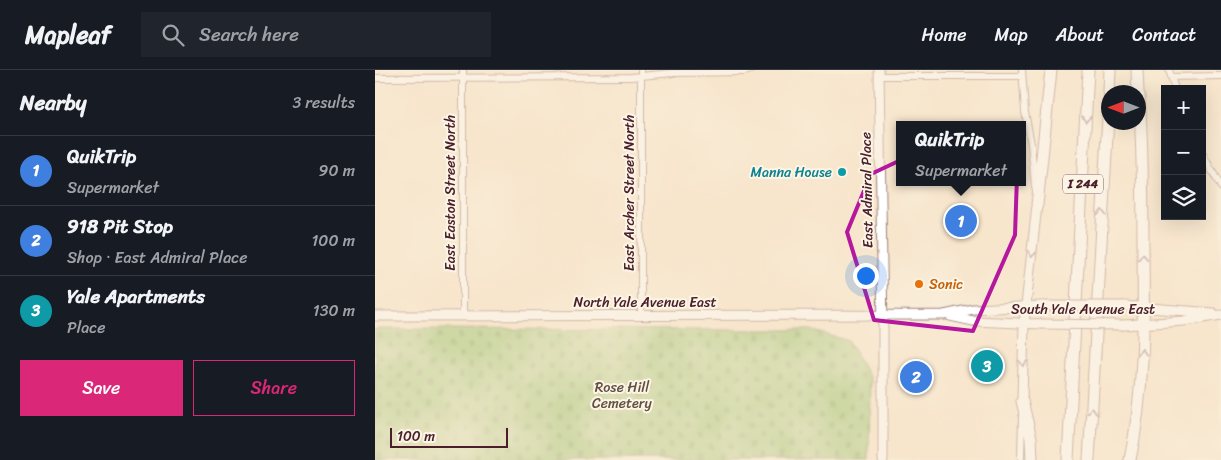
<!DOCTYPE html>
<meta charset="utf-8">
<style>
body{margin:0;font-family:Sriracha,sans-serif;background:#20242c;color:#f1f3f6}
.controls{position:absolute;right:15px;top:15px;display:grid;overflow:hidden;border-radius:0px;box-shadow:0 5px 20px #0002}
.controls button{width:45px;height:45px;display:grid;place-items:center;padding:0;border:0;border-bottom:1px solid #363941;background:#171b24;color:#f1f3f6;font:25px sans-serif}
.compass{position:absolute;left:726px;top:15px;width:45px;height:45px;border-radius:50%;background:#171b24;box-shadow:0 5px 20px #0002;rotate:270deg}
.scale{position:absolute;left:15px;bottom:12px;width:118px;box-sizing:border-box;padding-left:5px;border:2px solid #4a1f2b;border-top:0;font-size:14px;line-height:18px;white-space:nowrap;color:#4a1f2b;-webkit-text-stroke:4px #fcf5e5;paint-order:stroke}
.you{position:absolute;left:490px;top:205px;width:18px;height:18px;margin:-12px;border:4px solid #fff;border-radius:50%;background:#1a73e8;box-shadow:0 0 0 8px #1a73e833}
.badge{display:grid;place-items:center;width:32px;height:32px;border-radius:50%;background:#db2777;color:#fff;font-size:16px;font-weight:700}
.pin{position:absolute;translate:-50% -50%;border:2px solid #fff;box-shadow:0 1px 5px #0006}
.popup{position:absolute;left:521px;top:51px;width:130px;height:65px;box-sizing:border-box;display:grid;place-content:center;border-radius:0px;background:#171b24;filter:drop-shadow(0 1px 4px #0005);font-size:16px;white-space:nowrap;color:#9ea1a6}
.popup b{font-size:19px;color:#f1f3f6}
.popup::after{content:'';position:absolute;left:50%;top:100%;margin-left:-10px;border:10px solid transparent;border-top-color:#171b24}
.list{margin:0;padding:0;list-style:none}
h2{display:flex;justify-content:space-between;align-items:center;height:65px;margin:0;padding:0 20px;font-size:21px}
h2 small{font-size:16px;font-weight:400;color:#9ea1a6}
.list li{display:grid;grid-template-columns:32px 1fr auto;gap:15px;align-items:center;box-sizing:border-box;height:70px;padding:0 20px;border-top:1px solid #363941}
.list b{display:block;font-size:19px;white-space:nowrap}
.list p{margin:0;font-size:16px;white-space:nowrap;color:#9ea1a6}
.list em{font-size:16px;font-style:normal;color:#9ea1a6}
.actions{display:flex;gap:10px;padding:15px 20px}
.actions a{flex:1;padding:11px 0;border:1px solid #db2777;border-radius:0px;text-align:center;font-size:18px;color:#db2777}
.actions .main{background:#db2777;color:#fff}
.icon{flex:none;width:28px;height:28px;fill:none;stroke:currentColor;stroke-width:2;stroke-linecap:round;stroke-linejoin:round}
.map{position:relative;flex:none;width:846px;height:390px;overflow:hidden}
header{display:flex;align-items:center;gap:30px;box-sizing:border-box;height:70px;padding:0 25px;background:#171b24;border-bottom:1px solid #363941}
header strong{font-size:24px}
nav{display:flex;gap:28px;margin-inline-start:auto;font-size:18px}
.search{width:350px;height:45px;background:#20242c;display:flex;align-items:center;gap:12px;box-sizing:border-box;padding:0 18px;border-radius:0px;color:#9ea1a6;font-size:19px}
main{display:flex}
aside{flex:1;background:#171b24}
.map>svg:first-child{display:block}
</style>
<header>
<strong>Mapleaf</strong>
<div class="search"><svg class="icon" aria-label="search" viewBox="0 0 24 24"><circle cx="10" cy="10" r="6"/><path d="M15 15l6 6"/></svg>Search here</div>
<nav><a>Home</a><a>Map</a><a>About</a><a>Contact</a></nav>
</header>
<main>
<aside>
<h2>Nearby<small>3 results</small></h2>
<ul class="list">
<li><span class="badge" style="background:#3f7fe0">1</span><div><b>QuikTrip</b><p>Supermarket</p></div><em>90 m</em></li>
<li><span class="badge" style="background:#3f7fe0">2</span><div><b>918 Pit Stop</b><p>Shop · East Admiral Place</p></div><em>100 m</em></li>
<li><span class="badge" style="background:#0f9aa8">3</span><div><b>Yale Apartments</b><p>Place</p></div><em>130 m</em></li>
</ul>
<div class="actions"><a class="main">Save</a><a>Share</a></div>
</aside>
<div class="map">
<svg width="846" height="390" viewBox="0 0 846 390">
<defs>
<pattern id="cemetery-stones" width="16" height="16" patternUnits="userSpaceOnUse" patternTransform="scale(1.25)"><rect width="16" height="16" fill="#9bc775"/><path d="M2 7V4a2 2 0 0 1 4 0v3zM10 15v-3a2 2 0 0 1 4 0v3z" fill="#87aa65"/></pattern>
</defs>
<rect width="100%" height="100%" fill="#fcf5e5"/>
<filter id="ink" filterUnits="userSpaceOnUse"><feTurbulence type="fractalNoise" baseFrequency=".02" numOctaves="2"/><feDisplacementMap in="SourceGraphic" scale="10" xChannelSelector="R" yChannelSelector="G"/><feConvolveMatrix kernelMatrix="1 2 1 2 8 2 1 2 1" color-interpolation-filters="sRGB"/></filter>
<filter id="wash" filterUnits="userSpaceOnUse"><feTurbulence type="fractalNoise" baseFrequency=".0096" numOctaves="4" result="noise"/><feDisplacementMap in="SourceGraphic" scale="20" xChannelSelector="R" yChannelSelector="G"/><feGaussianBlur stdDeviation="1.12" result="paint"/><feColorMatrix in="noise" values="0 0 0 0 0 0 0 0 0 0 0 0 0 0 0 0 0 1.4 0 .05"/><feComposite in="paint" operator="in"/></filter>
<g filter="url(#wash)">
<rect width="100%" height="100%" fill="#f7e5cc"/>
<path fill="url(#cemetery-stones)" stroke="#727350" d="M0 259 436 260 474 271 495 310 494 390H0Z"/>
</g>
<g filter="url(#ink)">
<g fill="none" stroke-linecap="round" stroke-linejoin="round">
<g stroke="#a0827c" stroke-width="8">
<path id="street" d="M88 0V246
M266 0V246
M647 0 650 42 656 74 660 117
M794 0 800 19
M504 6H647
M796 7 846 6
M0 8 256 7 297 3 369 2 376 0
M827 83 846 117
M646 390 647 345"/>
</g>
<g stroke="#a0827c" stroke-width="11">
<path id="secondary" d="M504 0 508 262V390
M750 236 838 243
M0 246 569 245 598 239 668 236
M575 246 598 251 666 254
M749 255 809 251 846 245
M647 331 649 254 662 135"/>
</g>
<g stroke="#a0827c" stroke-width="13">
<path id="highway" d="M762 0 763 22
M734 22 735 0
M662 135 676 0
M647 331 656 368 657 390
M693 390 713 0
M714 390 734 29
M755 390C769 323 769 253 768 185 768 132 768 78 764 25"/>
</g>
<use href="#street" stroke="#fff" stroke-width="6"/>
<use href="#secondary" stroke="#fff" stroke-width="9"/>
<use href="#highway" stroke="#fff" stroke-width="11"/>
<g stroke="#a0827c" stroke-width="11" stroke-linecap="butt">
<path id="secondary-bridge" d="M668 236H750
M666 254 749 255"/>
</g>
<use href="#secondary-bridge" stroke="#fff" stroke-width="9"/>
</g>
<defs><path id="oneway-chevron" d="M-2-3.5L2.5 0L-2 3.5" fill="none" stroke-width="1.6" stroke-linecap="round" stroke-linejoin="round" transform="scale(1.25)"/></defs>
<g stroke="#ae9aa0">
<use href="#oneway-chevron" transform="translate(711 49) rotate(93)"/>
<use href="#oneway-chevron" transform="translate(727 143) rotate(-87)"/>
<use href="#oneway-chevron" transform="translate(657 184) rotate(96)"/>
<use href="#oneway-chevron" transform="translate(768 187) rotate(-90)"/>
<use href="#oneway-chevron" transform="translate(767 282) rotate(-87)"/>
<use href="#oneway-chevron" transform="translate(648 293) rotate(91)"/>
<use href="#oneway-chevron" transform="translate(717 341) rotate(-87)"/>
</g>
</g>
<path d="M0 0H846V390H0ZM577 66 642 106 640 165 598 261 499 250 472 162 496 104Z" fill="#f7e5cc" fill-opacity=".55" fill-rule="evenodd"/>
<path fill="none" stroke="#b5179e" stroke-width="4" stroke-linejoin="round" d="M577 66 642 106 640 165 598 261 499 250 472 162 496 104Z"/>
<circle fill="#0f9aa8" stroke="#fcf5e5" stroke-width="2" cx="467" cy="102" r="5"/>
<circle fill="#e8710a" stroke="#fcf5e5" stroke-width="2" cx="544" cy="214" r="5"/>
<g text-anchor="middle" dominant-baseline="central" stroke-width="4" stroke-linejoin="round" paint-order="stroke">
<rect fill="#fcf5e5" stroke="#7f5f63" stroke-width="1" x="688" y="104.5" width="40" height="19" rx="4"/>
<g font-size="12" font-weight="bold" fill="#4a1f2b">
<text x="708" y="114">I 244</text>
</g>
<g font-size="14" fill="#0d838f" stroke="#fcf5e5" text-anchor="end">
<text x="457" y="102">Manna House</text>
</g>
<g font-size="14" fill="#4a1f2b" stroke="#fcf5e5">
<text transform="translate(492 120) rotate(-91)">East Admiral Place</text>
<text transform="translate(75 123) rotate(-90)">East Easton Street North</text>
<text transform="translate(254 123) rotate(-90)">East Archer Street North</text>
<text x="270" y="232">North Yale Avenue East</text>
<text x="708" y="239">South Yale Avenue East</text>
</g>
<g font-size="14" fill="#c56008" stroke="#fcf5e5" text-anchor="start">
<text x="554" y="214">Sonic</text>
</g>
<g font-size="14" fill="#625141" stroke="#fcf5e5">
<text x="247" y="317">Rose Hill<tspan x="247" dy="16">Cemetery</tspan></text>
</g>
</g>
</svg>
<div class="controls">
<button>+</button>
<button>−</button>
<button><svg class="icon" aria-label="layers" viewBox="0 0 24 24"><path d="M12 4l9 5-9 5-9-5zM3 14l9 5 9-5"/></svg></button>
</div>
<svg class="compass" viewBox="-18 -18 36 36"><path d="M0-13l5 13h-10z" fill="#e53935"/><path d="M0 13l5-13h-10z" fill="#9ea1a6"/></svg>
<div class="scale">100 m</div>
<div class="you"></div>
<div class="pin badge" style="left:586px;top:151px;background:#3f7fe0">1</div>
<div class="popup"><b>QuikTrip</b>Supermarket</div>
<div class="pin badge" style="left:541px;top:307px;background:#3f7fe0">2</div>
<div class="pin badge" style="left:612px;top:296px;background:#0f9aa8">3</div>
</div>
</main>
